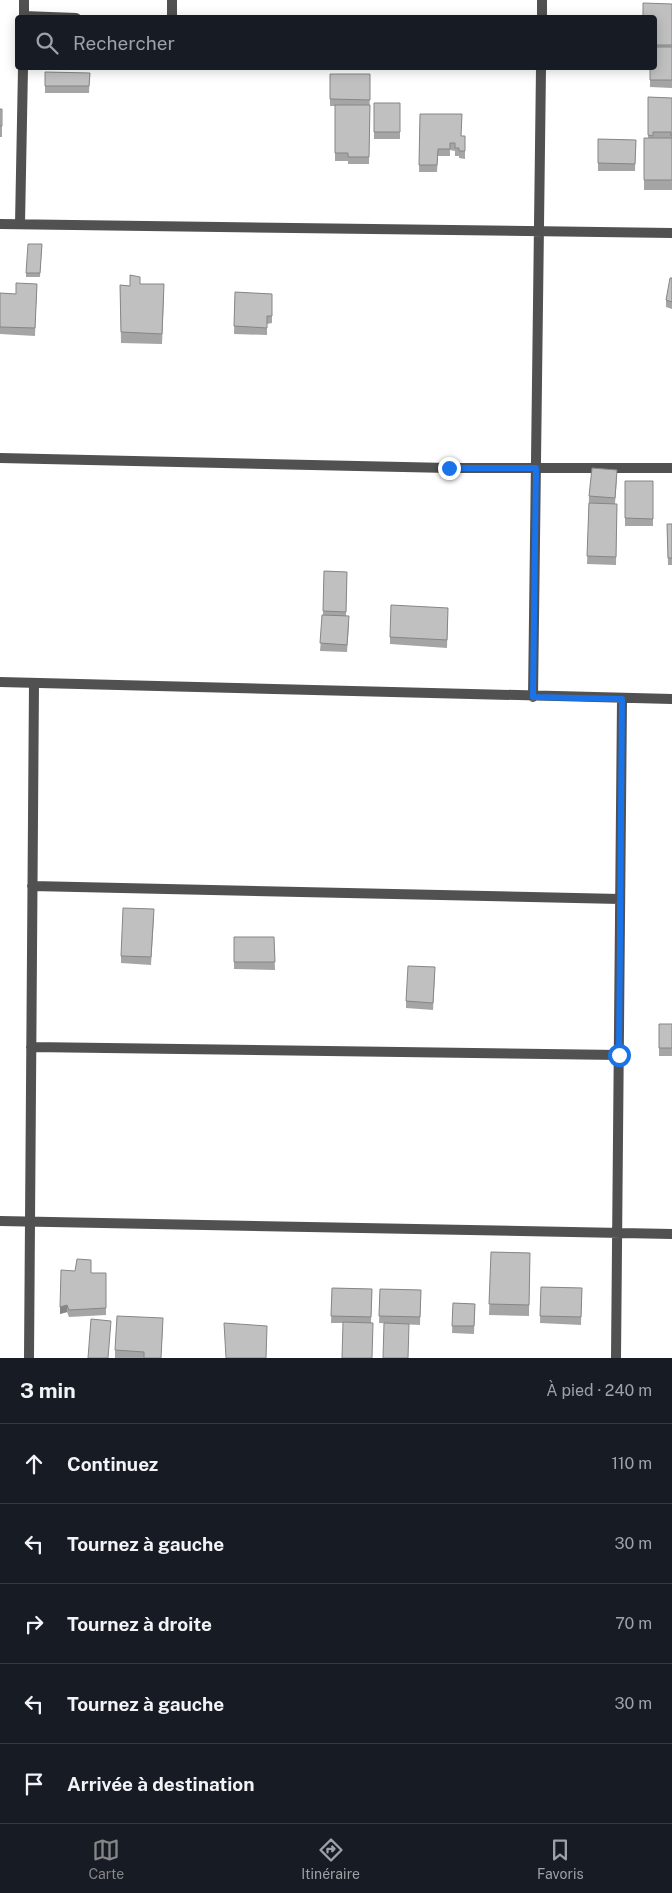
<!DOCTYPE html>
<html lang="fr">
<meta charset="utf-8">
<style>
body{margin:0;font-family:"Public Sans",sans-serif;background:#242831;color:#f1f3f6}
.stop{position:absolute;width:15px;height:15px;margin:-11px;border:4px solid #1a73e8;border-radius:50%;background:#fff}
.stop.end{background:#1a73e8;border-color:#fff;box-shadow:0 1px 5px #0008}
.list{margin:0;padding:0;list-style:none}
h2{display:flex;justify-content:space-between;align-items:center;height:65px;margin:0;padding:0 20px;font-size:21px}
h2 small{font-size:16px;font-weight:400;color:#9ea1a6}
.list li{display:grid;grid-template-columns:32px 1fr auto;gap:15px;align-items:center;box-sizing:border-box;height:80px;padding:0 20px;border-top:1px solid #363941}
.list b{display:block;font-size:19px;white-space:nowrap}
.list em{font-size:16px;font-style:normal;color:#9ea1a6}
.icon{flex:none;width:28px;height:28px;fill:none;stroke:currentColor;stroke-width:2;stroke-linecap:round;stroke-linejoin:round}
.map{position:relative;flex:none;width:672px;height:1358px;overflow:hidden}
.search{position:absolute;background:#171b24;box-shadow:0 2px 12px #0003;left:15px;right:15px;top:15px;height:55px;display:flex;align-items:center;gap:12px;box-sizing:border-box;padding:0 18px;border-radius:5px;color:#9ea1a6;font-size:19px}
.sheet{height:465px;background:#171b24}
nav{display:flex;justify-content:space-around;align-items:center;box-sizing:border-box;height:70px;border-top:1px solid #363941;background:#171b24;font-size:14px;color:#9ea1a6}
nav a{display:grid;justify-items:center;gap:2px}
nav .on{color:#858687}
.map>svg:first-child{display:block}
</style>
<div class="map">
<svg width="672" height="1358" viewBox="0 0 672 1358">
<rect width="100%" height="100%" fill="#fff"/>
<g fill="none" stroke-linecap="round" stroke-linejoin="round">
<path stroke="#515151" stroke-width="10" d="M24 16 76 18
M24 18V0
M172 18V0
M542 18V0
M0 224 672 233
M20 224 23 68
M0 458 449 468H672
M0 682 672 699
M533 697 541 68
M32 886 620 899
M31 1047 619 1055
M0 1221 672 1234
M29 1358 34 683
M616 1358 622 699"/>
</g>
<path fill="#a5a5a5" d="M672 4V88L650 87V68H654V18Z
M45 72 90 73 89 93H45Z
M330 74H370L369 164H348V161H335V106H330Z
M648 97 672 98V190H644V138H648Z
M374 103H400V139H374Z
M0 109H2V137H0Z
M420 114 462 136H465V159L459 158V156H455V151L450 150V156H438L437 172H419Z
M598 139 636 140 635 171H598Z
M42 244 40 277H26V273Z
M672 278V309L666 307V300Z
M37 284 35 336 0 334V293L16 294Z
M140 284 164 295 162 344 121 343 120 285 130 286Z
M235 292 272 294V323L267 324V335L234 334Z
M617 478 615 504H617L616 565 587 564 589 496Z
M625 481H653V526H625Z
M667 524H672V565H668Z
M324 571 347 572 346 616 349 624 347 652 320 651 323 615Z
M448 616 447 648 390 644V637Z
M154 917 151 965 121 963V956Z
M234 937H274L275 970 234 969Z
M435 975 433 1010 406 1008V1001Z
M659 1024H672V1056H659Z
M491 1252 530 1253 529 1316 489 1315Z
M91 1273H106V1315L69 1317 67 1312 60 1314Z
M541 1287 582 1288 581 1325 540 1323Z
M332 1288 372 1289 371 1323H331Z
M380 1289 421 1290 420 1325 379 1323Z
M453 1303 475 1304 474 1334 452 1333Z
M163 1326 161 1358H115V1350Z"/>
<path fill="#868686" d="M67 1305V1312L60 1314V1307Z"/>
<path fill="#c0c0c0" stroke="#868686" d="M643 3 672 4V45H654V18H643Z
M654 47H672V80H650V68H654Z
M45 72 90 73 89 86H45Z
M330 74H370V100L330 99Z
M648 97 672 98V136H671V132H653V136L648 135Z
M374 103H400V132H374Z
M335 105H370L369 157H348V153H335Z
M0 109H2V126H0Z
M420 114H462L461 136H465V151H459V148H455V143H450V149H438L437 165H419Z
M644 138H672V180H644Z
M598 139 636 140 635 164 598 163Z
M28 244H42L40 273H26Z
M130 275 140 277V284H164L162 334 121 332 120 285 130 286Z
M670 278H672V302L666 300Z
M16 283 37 284 35 328 0 327V293L16 294Z
M235 292 272 294V316H267V328L234 326Z
M592 468 617 470 615 498 589 496Z
M625 481H653V519L625 518Z
M589 503 617 504 616 557 587 556Z
M667 524H672V558H668Z
M324 571 347 572 346 612 323 611Z
M391 605 448 608 447 640 390 637Z
M322 615 349 616 347 645 320 643Z
M123 908 154 909 151 957 121 956Z
M234 937H274L275 962H234Z
M408 966 435 967 433 1003 406 1001Z
M659 1024H672V1048H659Z
M491 1252 530 1253 529 1305 489 1304Z
M77 1259 91 1260V1273H106V1308L69 1310 67 1305 60 1307 61 1270 75 1271Z
M541 1287 582 1288 581 1317 540 1316Z
M332 1288 372 1289 371 1317 331 1316Z
M380 1289 421 1290 420 1317 379 1316Z
M453 1303 475 1304 474 1326H452Z
M117 1316 163 1318 161 1358H144V1352L115 1350Z
M91 1319 111 1321 108 1358H88Z
M343 1322 373 1323 372 1358H342Z
M224 1323 267 1326 266 1358H226Z
M384 1323 409 1324 408 1358H383Z"/>
<g fill="none" stroke-linecap="round" stroke-linejoin="round">
<path stroke="#1a73e8" stroke-width="6" d="M449 468H536L533 697 622 699 619 1055"/>
</g>
</svg>
<div class="stop" style="left:619px;top:1055px"></div>
<div class="stop end" style="left:449px;top:468px"></div>
<div class="search"><svg class="icon" aria-label="search" viewBox="0 0 24 24"><circle cx="10" cy="10" r="6"/><path d="M15 15l6 6"/></svg>Rechercher</div>
</div>
<section class="sheet">
<h2>3 min<small>À pied · 240 m</small></h2>
<ul class="list">
<li><svg class="icon" aria-label="ahead" viewBox="0 0 24 24"><path d="M12 20V5M6 11l6-6 6 6"/></svg><div><b>Continuez</b></div><em>110 m</em></li>
<li><svg class="icon" aria-label="left" viewBox="0 0 24 24"><path d="M17 20v-9H6M10 6l-5 5 5 5"/></svg><div><b>Tournez à gauche</b></div><em>30 m</em></li>
<li><svg class="icon" aria-label="right" viewBox="0 0 24 24"><path d="M7 20v-9h11M14 6l5 5-5 5"/></svg><div><b>Tournez à droite</b></div><em>70 m</em></li>
<li><svg class="icon" aria-label="left" viewBox="0 0 24 24"><path d="M17 20v-9H6M10 6l-5 5 5 5"/></svg><div><b>Tournez à gauche</b></div><em>30 m</em></li>
<li><svg class="icon" aria-label="arrive" viewBox="0 0 24 24"><path d="M6 21V4h12l-3 4 3 4H6"/></svg><div><b>Arrivée à destination</b></div></li>
</ul>
</section>
<nav>
<a class="on"><svg class="icon" aria-label="map" viewBox="0 0 24 24"><path d="M3 6l6-2 6 2 6-2v14l-6 2-6-2-6 2zM9 4v14M15 6v14"/></svg>Carte</a>
<a><svg class="icon" aria-label="directions" viewBox="0 0 24 24"><path d="M12 3l9 9-9 9-9-9zM9 14v-3h6M13 9l2 2-2 2"/></svg>Itinéraire</a>
<a><svg class="icon" aria-label="saved" viewBox="0 0 24 24"><path d="M7 4h10v16l-5-4-5 4z"/></svg>Favoris</a>
</nav>
